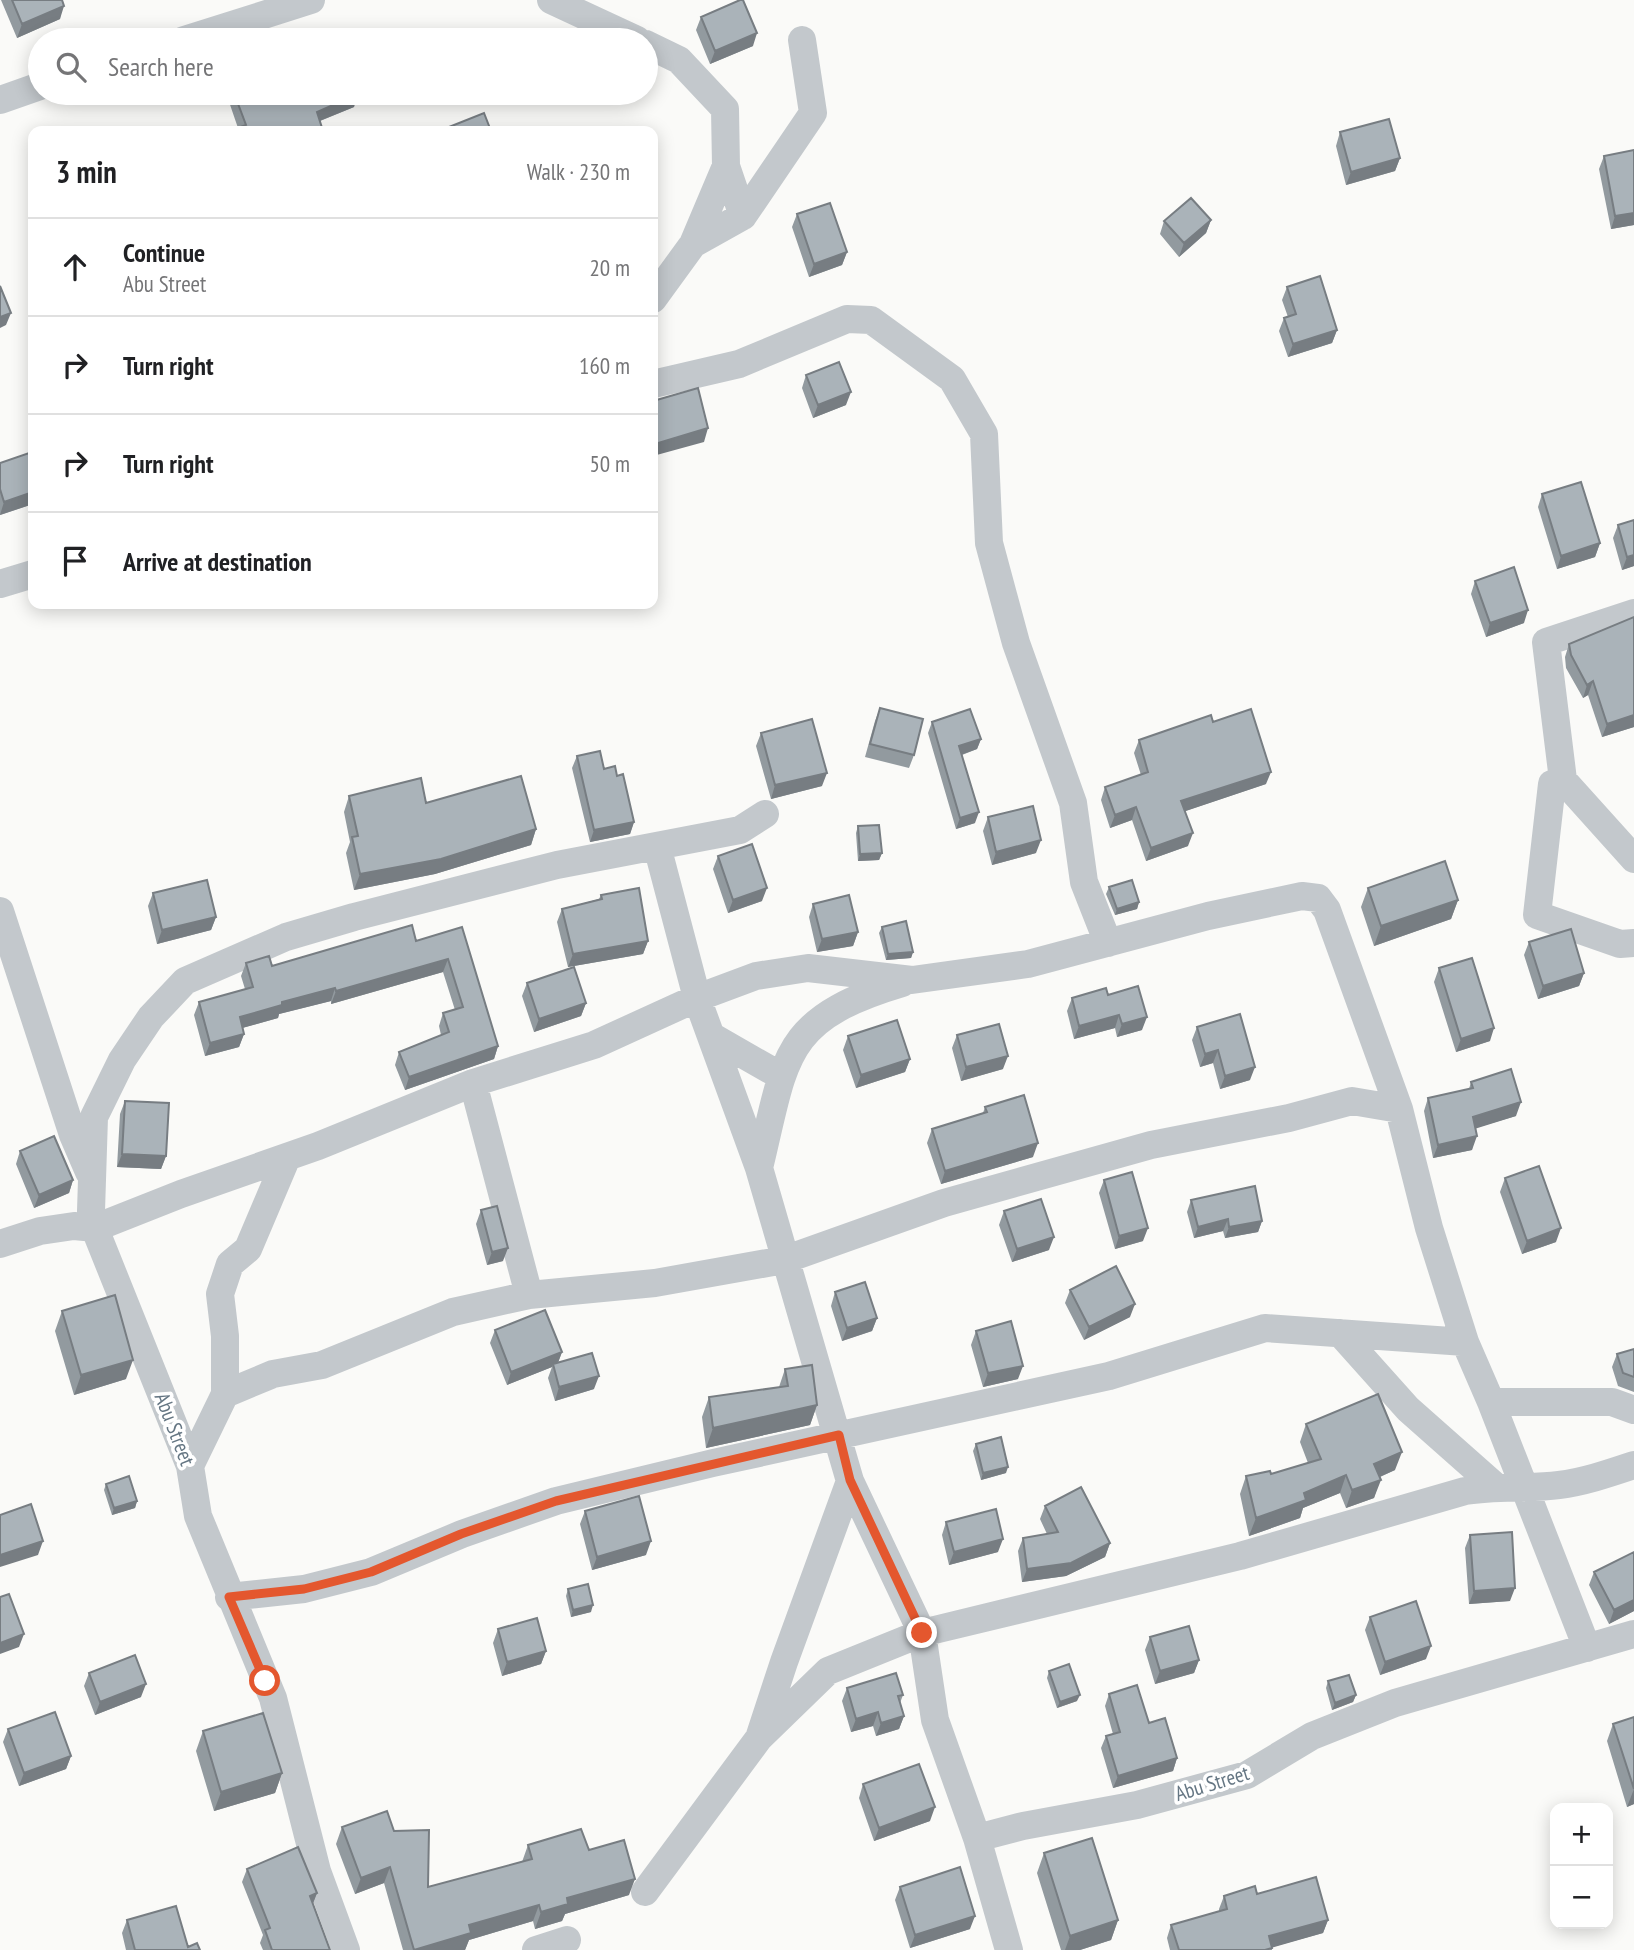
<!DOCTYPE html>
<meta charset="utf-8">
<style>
body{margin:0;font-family:"PT Sans Narrow",sans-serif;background:#f6f6f6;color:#202124}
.controls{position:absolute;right:21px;bottom:21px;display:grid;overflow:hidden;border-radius:14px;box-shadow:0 4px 18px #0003}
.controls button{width:63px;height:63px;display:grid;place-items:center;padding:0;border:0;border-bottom:2px solid #e0e0e0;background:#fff;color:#202124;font:35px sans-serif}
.stop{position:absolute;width:21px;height:21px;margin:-16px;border:5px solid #e4572e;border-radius:50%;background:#fff}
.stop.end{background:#e4572e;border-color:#fff;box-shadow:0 2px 7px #0008}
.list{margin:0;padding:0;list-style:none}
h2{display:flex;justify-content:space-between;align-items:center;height:91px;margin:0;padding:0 28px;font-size:30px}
h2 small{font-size:23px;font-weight:400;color:#757577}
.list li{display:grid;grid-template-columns:46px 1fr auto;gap:21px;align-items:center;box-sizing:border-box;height:98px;padding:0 28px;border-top:2px solid #e0e0e0}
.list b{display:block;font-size:26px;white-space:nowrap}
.list p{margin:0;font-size:23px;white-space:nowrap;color:#757577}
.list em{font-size:23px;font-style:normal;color:#757577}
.icon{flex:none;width:38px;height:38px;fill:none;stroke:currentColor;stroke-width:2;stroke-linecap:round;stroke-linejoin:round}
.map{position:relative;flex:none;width:1634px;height:1950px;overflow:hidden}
.search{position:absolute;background:#fff;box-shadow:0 4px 18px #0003;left:28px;top:28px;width:630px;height:77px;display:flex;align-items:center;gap:18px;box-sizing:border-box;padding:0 24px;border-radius:38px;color:#757577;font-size:26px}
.panel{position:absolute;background:#fff;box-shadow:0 4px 18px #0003;left:28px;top:126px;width:630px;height:483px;border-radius:14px}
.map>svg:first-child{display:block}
</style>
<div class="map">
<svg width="1634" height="1950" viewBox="0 0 1634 1950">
<rect width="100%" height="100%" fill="#fafaf8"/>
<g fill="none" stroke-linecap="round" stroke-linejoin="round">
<path stroke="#c3c8cc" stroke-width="28" d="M551 0 637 40
M184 40 311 0
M646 44 679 60 725 109 726 166 743 216
M0 100 40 86
M693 244 726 166
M653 299 693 244 743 216 813 113 802 40
M653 384 739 364 847 319 871 320 952 379 984 434 989 543 1016 643 1073 803 1084 882 1108 943
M0 584 33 574
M1634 613 1546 642 1563 780 1634 859
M1563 780 1552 784 1537 915 1620 944 1634 943
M657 846 697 998 759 1168 850 1481 922 1633 935 1720 977 1838 1009 1950
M0 911 73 1135 89 1172
M711 1036 781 1076
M473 1083 529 1295
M759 1168C786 1057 781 1019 902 983
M0 1244 40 1231 74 1226 95 1228 181 1194 318 1146 473 1083 594 1045 697 998 756 976 808 968 912 980 1028 964 1208 916 1302 896 1318 898 1327 910 1399 1109 1429 1228 1465 1342 1491 1402H1612L1634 1410
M1340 1333 1408 1409 1495 1486
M225 1394V1336L220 1294 230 1264 248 1249 287 1157
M1491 1402 1587 1648
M190 1466 225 1394 273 1374 322 1365 453 1312 529 1295 655 1283 784 1260 944 1203 1151 1145 1289 1118 1352 1101 1399 1109
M229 1597 304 1589 371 1572 462 1534 556 1501 713 1463 1109 1376 1265 1328 1465 1342
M760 1735 784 1662 850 1481
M977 1838 1023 1826 1137 1805 1247 1775 1312 1736 1395 1703 1634 1634
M645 1892 759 1738 828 1671 922 1633 1240 1556 1465 1491C1497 1486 1527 1489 1559 1485 1584 1482 1610 1473 1634 1465
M346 1950 317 1871 273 1698 198 1516 190 1466 97 1234 91 1211 94 1117 122 1060 151 1017 185 981 286 937 354 917 557 865 740 830 765 814
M536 1950 567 1940"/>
</g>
<path fill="#929a9f" d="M1 0H62L60 19 17 38Z
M701 17 753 46 710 64 696 30Z
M226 93H366L365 96 356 99 354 107 320 121 238 128Z
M1340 132 1400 158 1395 171 1346 185 1336 146Z
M1604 156 1634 225 1611 229 1599 169Z
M797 214 847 252 842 265 809 277 792 227Z
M1211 220 1206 233 1179 257 1160 234 1164 221Z
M1287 287 1337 330 1332 343 1288 357 1279 331 1284 318 1288 317 1282 300Z
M806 375 846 405 813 418 802 388Z
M0 463 33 504 0 515Z
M1542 494 1600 543 1595 557 1557 569 1538 507Z
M1618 525 1634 566 1622 570 1613 538Z
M1475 581 1524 623 1486 637 1471 594Z
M1569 644 1634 727 1602 737 1588 695 1583 698 1566 668 1565 657Z
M880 708 914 755 909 768 865 757 875 721Z
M932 722 981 739 977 749 962 755 975 823 956 829 928 733Z
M1213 722 1266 784 1185 811 1188 846 1146 861 1132 820 1110 828 1101 800 1105 787 1141 775 1134 753 1139 740Z
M761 733 822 786 771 799 756 746Z
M577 756 617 776 634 822 630 834 590 842 572 768Z
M349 796 536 829 531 845 435 874 354 890 346 853 350 842 344 812Z
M988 817 1036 853 992 865 983 831Z
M858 826 882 853 879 860 858 861 856 833Z
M718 856 762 901 728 913 713 869Z
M1109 887 1139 902 1137 909 1115 915 1106 894Z
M1368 888 1458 900 1451 919 1374 946 1361 907Z
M153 893 216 917 211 930 157 944 148 906Z
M601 895 648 941 643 954 568 967 557 922 562 909 599 899Z
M813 904 858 932 853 946 817 952 809 917Z
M462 927 498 1046 494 1059 405 1090 395 1065 399 1052 441 1035 439 1026 443 1013 455 1010 443 972 331 1004V1001L279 1014 278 1018 242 1028 244 1034 239 1047 205 1056 194 1015 199 1002 245 989 241 976 246 963 272 966 416 941Z
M882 927 913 952 911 958 886 960 879 933Z
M1529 942 1584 973 1579 986 1538 999 1524 955Z
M1439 968 1490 1041 1456 1052 1434 982Z
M527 983 586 1003 581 1016 534 1032 522 996Z
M1108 995 1142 1030 1117 1037 1115 1028 1074 1039 1067 1011 1072 998Z
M1197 1027 1250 1080 1220 1089 1213 1063 1200 1067 1192 1040Z
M957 1035 1003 1069 961 1081 952 1048Z
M848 1036 910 1059 905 1072 856 1088 843 1050Z
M1471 1082 1516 1116 1475 1128 1472 1150 1433 1158 1424 1111 1428 1098 1469 1089Z
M125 1101 166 1156 161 1169 117 1167 120 1114Z
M985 1107 1033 1157 941 1184 927 1143 932 1129 983 1113Z
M20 1151 73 1180 69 1193 34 1208 16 1164Z
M1505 1178 1556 1242 1522 1254 1500 1192Z
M1104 1180 1143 1241 1115 1249 1099 1193Z
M1191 1200 1262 1221 1258 1232 1225 1238 1223 1231 1194 1238 1187 1212Z
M481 1210 503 1261 487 1265 476 1224Z
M1004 1211 1049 1250 1012 1262 999 1225Z
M1070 1290 1130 1317 1084 1340 1065 1303Z
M835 1292 877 1318 872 1331 842 1341 831 1306Z
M62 1311 126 1379 74 1395 55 1331Z
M495 1330 562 1352 558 1363 594 1389 555 1401 548 1378 552 1367 507 1385 490 1343Z
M976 1331 1018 1379 983 1387 971 1345Z
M1634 1349V1392L1618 1386 1612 1367 1617 1354Z
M785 1369 817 1405 810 1425 706 1448 702 1417 709 1397 779 1387Z
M1306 1424 1395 1470 1380 1477 1374 1498 1346 1508 1340 1493 1303 1508 1300 1518 1249 1536 1240 1494 1246 1476 1271 1474 1308 1463 1300 1442Z
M976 1444 1006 1473 981 1480 973 1451Z
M106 1484 137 1501 135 1508 112 1515 104 1490Z
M1045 1506 1110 1543 1105 1557 1066 1576 1022 1582 1018 1551 1023 1538 1047 1534 1040 1519Z
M585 1511 646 1555 592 1570 580 1524Z
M946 1522 998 1552 949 1565 942 1535Z
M1470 1535 1510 1601 1469 1604 1465 1548Z
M1594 1572 1634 1611 1609 1624 1589 1585Z
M568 1589 591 1612 571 1617 566 1596Z
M1370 1617 1426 1659 1380 1675 1365 1630Z
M498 1629 546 1651 541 1664 502 1676 493 1643Z
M1150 1637 1199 1660 1194 1673 1155 1684 1145 1650Z
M1049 1671 1077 1701 1057 1708 1047 1678Z
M89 1673 141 1697 95 1715 84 1686Z
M1328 1681 1356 1695 1353 1702 1332 1710 1326 1688Z
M847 1688 903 1695 900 1703 904 1716 899 1729 876 1736 873 1726 851 1732 842 1701Z
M1109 1694 1149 1723 1177 1758 1173 1771 1113 1788 1101 1748 1106 1736 1113 1734 1105 1706Z
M1634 1717V1804L1627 1807 1607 1741 1613 1724Z
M8 1729 71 1756 66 1769 19 1786 3 1742Z
M203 1731 282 1773 275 1793 214 1811 196 1751Z
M863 1784 930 1821 874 1841 859 1798Z
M342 1827 394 1831 428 1887 522 1862 528 1845 589 1850 629 1895 565 1914 562 1921 535 1929 533 1921 469 1940 465 1950H403L384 1883 355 1894 336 1844Z
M1044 1853 1118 1920 1111 1940 1080 1950H1061L1037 1873Z
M247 1869 317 1893 313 1903 330 1950H263L260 1943 263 1935 242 1882Z
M900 1887 970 1929 910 1948 895 1900Z
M1257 1894 1328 1920 1323 1933 1272 1947V1950H1170L1167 1938 1171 1925 1219 1911V1909L1224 1896Z
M127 1920 188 1947 200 1950H126L122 1933Z"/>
<path fill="#777d82" d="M64 6 60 19 17 38 22 24Z
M757 33 753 46 710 64 715 51Z
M355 93H366L365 96 356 99 354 107 312 124 317 112Z
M1400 158 1395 171 1346 185 1351 172Z
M1634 213V225L1611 229 1615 216Z
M1211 220 1206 233 1179 257 1184 243Z
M847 252 842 265 809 277 814 264Z
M11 313 6 325 0 328V317Z
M1337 330 1332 343 1288 357 1293 344Z
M851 392 846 405 813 418 818 405Z
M708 428 704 442 653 456V449L655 444Z
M33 492V504L0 515 4 502Z
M1600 543 1595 557 1557 569 1561 556Z
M1634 555V566L1622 570 1627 557Z
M243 604H255L241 609Z
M1528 610 1524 623 1486 637 1490 623Z
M1593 681 1588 695 1583 698 1587 685Z
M1634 715V727L1602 737 1607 724Z
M981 739 977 749 955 757 959 746Z
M1271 772 1266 784 1177 814 1181 801Z
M827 773 822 786 771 799 775 785Z
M1136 807 1132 820 1110 828 1115 815Z
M979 812 975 823 956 829 960 818Z
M634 822 630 834 590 842 594 830Z
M536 829 531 845 435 874 354 890 360 874Z
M1193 833 1188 846 1146 861 1151 848Z
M1041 840 1036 853 992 865 996 852Z
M882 853 879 860 858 861 860 854Z
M767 888 762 901 728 913 733 900Z
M1458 900 1451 919 1374 946 1381 926Z
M1139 902 1137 909 1115 915 1117 909Z
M216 917 211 930 157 944 162 930Z
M858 932 853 946 817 952 822 939Z
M648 941 643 954 568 967 573 954Z
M913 952 911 958 886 960 888 954Z
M448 959 443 972 331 1004 336 991Z
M1584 973 1579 986 1538 999 1543 986Z
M335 988 331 1001 279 1014 278 1018 235 1030 240 1017 282 1002Z
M586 1003 581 1016 534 1032 539 1019Z
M1119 1015 1115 1028 1074 1039 1079 1026Z
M1147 1017 1142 1030 1117 1037 1122 1024Z
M1494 1028 1490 1041 1456 1052 1461 1039Z
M244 1034 239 1047 205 1056 210 1043Z
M498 1046 494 1059 405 1090 409 1077Z
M1218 1050 1213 1063 1200 1067 1205 1054Z
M1008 1056 1003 1069 961 1081 966 1067Z
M910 1059 905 1072 856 1088 861 1075Z
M1255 1067 1250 1080 1220 1089 1225 1076Z
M1521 1102 1516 1116 1468 1131 1473 1117Z
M1477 1136 1472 1150 1433 1158 1438 1145Z
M1038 1143 1033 1157 941 1184 945 1171Z
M122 1154 166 1156 161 1169 117 1167Z
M73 1180 69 1193 34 1208 39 1195Z
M1228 1219 1223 1231 1194 1238 1198 1227Z
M1262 1221 1258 1232 1225 1238 1229 1227Z
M1148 1228 1143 1241 1115 1249 1119 1236Z
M1561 1228 1556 1242 1522 1254 1527 1241Z
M1054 1237 1049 1250 1012 1262 1017 1249Z
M508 1248 503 1261 487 1265 492 1252Z
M1135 1304 1130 1317 1084 1340 1089 1327Z
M877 1318 872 1331 842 1341 847 1328Z
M562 1352 557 1365 553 1364 552 1367 507 1385 511 1372Z
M133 1360 126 1379 74 1395 81 1375Z
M1023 1366 1018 1379 983 1387 988 1373Z
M599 1376 594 1389 555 1401 559 1387Z
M817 1405 810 1425 706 1448 713 1428Z
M1402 1452 1395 1470 1368 1482 1374 1464Z
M1008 1467 1006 1473 981 1480 983 1473Z
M1346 1475 1340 1493 1303 1508 1300 1518 1249 1536 1256 1518 1304 1493Z
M1381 1480 1374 1498 1346 1508 1352 1490Z
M137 1501 135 1508 112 1515 114 1508Z
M1003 1539 998 1552 949 1565 954 1552Z
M43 1541 38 1555 0 1567V1555Z
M651 1541 646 1555 592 1570 597 1557Z
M1110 1543 1105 1557 1066 1576 1022 1582 1027 1569Z
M1515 1588 1510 1601 1469 1604 1474 1591Z
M1634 1600V1611L1609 1624 1614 1610Z
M593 1605 591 1612 571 1617 573 1610Z
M24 1634 19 1647 0 1654V1643Z
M1431 1646 1426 1659 1380 1675 1385 1662Z
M546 1651 541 1664 502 1676 507 1662Z
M1199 1660 1194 1673 1155 1684 1160 1671Z
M146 1684 141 1697 95 1715 100 1702Z
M1080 1695 1077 1701 1057 1708 1060 1702Z
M1356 1695 1353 1702 1332 1710 1335 1703Z
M878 1712 873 1726 851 1732 856 1719Z
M904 1716 899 1729 876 1736 881 1723Z
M71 1756 66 1769 19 1786 24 1773Z
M1177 1758 1173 1771 1113 1788 1118 1776Z
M282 1773 275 1793 214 1811 221 1792Z
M1634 1789V1804L1627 1807Z
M935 1807 930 1821 874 1841 879 1828Z
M390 1867 384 1883 355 1894 361 1878Z
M635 1879 629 1895 565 1914 562 1921 535 1929 541 1912 567 1898Z
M317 1893 312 1906 310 1896Z
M539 1905 533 1921 469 1940 465 1950H414L469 1925Z
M975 1916 970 1929 910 1948 915 1935Z
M1118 1920 1111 1940 1080 1950H1065L1070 1936Z
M1328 1920 1323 1933 1264 1950 1269 1936Z"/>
<path fill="#aab3b9" stroke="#777d82" stroke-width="2" d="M12 0H62L64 6 22 24Z
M740 0H743L757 33 715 51 701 17Z
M234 93H357L358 94 317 112 323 131H230L246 125Z
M484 113 491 131H439Z
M1389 119 1400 158 1351 172 1340 132Z
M1634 150V213L1615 216 1604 156Z
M1191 198 1211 220 1184 243 1164 221Z
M830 203 847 252 814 264 797 214Z
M1320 276 1337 330 1293 344 1284 318 1296 314 1287 287Z
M0 286 11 313 0 317Z
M839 362 851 392 818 405 806 375Z
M698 388 708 428 655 444 653 436V401Z
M32 452 33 456V492L4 502 0 489V463Z
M1581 482 1600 543 1561 556 1542 494Z
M1634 520V555L1627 557 1618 525Z
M1514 567 1528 610 1490 623 1475 581Z
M1634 617V715L1607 724 1593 681 1587 685 1571 655 1569 644Z
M880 708 923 719 914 755 870 744Z
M970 709 981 739 959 746 979 812 960 818 932 722Z
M1251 709 1271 772 1181 801 1193 833 1151 848 1136 807 1115 815 1105 787 1148 772 1139 740 1211 715 1213 722Z
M812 719 827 773 775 785 761 733Z
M600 751 604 769 615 766 617 776 623 774 634 822 594 830 577 756Z
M521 776 536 829 441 859 360 874 352 837 358 836 349 796 421 778 426 803Z
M1033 806 1041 840 996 852 988 817Z
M879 825 882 853 860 854 858 826Z
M752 844 767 888 733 900 718 856Z
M1445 861 1458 900 1381 926 1368 888Z
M207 880 216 917 162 930 153 893Z
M1132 880 1139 902 1117 909 1109 887Z
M639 888 648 941 573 954 562 909 602 899 601 895Z
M849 895 858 932 822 939 813 904Z
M906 921 913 952 888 954 882 927Z
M412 925 416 941 462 927 498 1046 409 1077 399 1052 449 1032 443 1013 463 1007 448 959 336 991 335 988 282 1002V1005L240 1017 244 1034 210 1043 199 1002 253 987 246 963 269 956 272 966Z
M1571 929 1584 973 1543 986 1529 942Z
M1472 958 1494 1028 1461 1039 1439 968Z
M574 967 586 1003 539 1019 527 983Z
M1138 986 1147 1017 1122 1024 1119 1015 1079 1026 1072 998 1106 988 1108 995Z
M1240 1014 1255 1067 1225 1076 1218 1050 1205 1054 1197 1027Z
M897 1020 910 1059 861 1075 848 1036Z
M999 1024 1008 1056 966 1067 957 1035Z
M1511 1069 1521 1102 1473 1117 1477 1136 1438 1145 1428 1098 1473 1088 1471 1082Z
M1024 1095 1038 1143 945 1171 932 1129 987 1112 985 1107Z
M125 1101 169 1103 166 1156 122 1154Z
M54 1136 73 1180 39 1195 20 1151Z
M1539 1166 1561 1228 1527 1241 1505 1178Z
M1132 1172 1148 1228 1119 1236 1104 1180Z
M1255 1186 1262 1221 1229 1227 1228 1219 1198 1227 1191 1200Z
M1041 1199 1054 1237 1017 1249 1004 1211Z
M497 1206 508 1248 492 1252 481 1210Z
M1116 1266 1135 1304 1089 1327 1070 1290Z
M865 1282 877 1318 847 1328 835 1292Z
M115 1295 133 1360 81 1375 62 1311Z
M545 1310 562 1352 511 1372 495 1330Z
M1011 1321 1023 1366 988 1373 976 1331Z
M1634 1349V1377L1623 1373 1617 1354Z
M592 1353 599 1376 559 1387 553 1364Z
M812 1365 817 1405 713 1428 709 1397 788 1386 785 1369Z
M1378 1394 1402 1452 1374 1464 1381 1480 1352 1490 1346 1475 1304 1493 1306 1500 1256 1518 1246 1476 1270 1471 1271 1474 1321 1459 1306 1424Z
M1001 1437 1008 1467 983 1473 976 1444Z
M129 1476 137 1501 114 1508 106 1484Z
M1081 1487 1110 1543 1071 1563 1027 1569 1023 1538 1058 1532 1045 1506Z
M639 1496 651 1541 597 1557 585 1511Z
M31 1504 43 1541 0 1555V1515Z
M996 1509 1003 1539 954 1552 946 1522Z
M1512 1532 1515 1588 1474 1591 1470 1535Z
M1634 1552V1600L1614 1610 1594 1572Z
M588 1584 593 1605 573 1610 568 1589Z
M9 1594 24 1634 0 1643V1597Z
M1416 1601 1431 1646 1385 1662 1370 1617Z
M537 1618 546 1651 507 1662 498 1629Z
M1189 1626 1199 1660 1160 1671 1150 1637Z
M135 1655 146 1684 100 1702 89 1673Z
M1069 1664 1080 1695 1060 1702 1049 1671Z
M896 1673 903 1695 898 1696 904 1716 881 1723 878 1712 856 1719 847 1688Z
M1349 1675 1356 1695 1335 1703 1328 1681Z
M1137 1685 1149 1723 1165 1718 1177 1758 1118 1776 1106 1736 1120 1732 1109 1694Z
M55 1712 71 1756 24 1773 8 1729Z
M263 1713 282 1773 221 1792 203 1731Z
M1634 1717V1789L1613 1724Z
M919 1764 935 1807 879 1828 863 1784Z
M387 1811 394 1831 429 1830 428 1887 532 1859 528 1845 581 1829 589 1850 624 1840 635 1879 567 1898 568 1904 541 1912 539 1905 469 1925 471 1933 414 1950 390 1867 361 1878 342 1827Z
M1092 1838 1118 1920 1070 1936 1044 1853Z
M298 1847 317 1893 310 1896 330 1950H272L265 1930 270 1928 247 1869Z
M960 1867 975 1916 915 1935 900 1887Z
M1316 1877 1328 1920 1269 1936 1272 1948 1265 1950H1179L1171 1925 1227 1909 1224 1896 1255 1886 1257 1894Z
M176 1906 188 1947 197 1943 200 1950H135L127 1920Z"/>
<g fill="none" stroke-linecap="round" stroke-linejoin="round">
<path stroke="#e4572e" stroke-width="9" d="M265 1681 229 1597 304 1589 371 1572 461 1534 556 1501 839 1435 850 1480 922 1633"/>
</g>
<g text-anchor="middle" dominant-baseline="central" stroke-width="7" stroke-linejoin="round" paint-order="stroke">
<g font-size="21" fill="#657683" stroke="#fff">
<text transform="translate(175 1429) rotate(69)">Abu Street</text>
<text transform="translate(1212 1783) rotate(-17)">Abu Street</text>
</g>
</g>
</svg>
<div class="controls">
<button>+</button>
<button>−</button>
</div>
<div class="stop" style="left:265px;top:1681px"></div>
<div class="stop end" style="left:922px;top:1633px"></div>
<div class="search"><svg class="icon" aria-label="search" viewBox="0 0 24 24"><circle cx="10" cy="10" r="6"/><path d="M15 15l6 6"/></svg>Search here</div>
<section class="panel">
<h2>3 min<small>Walk · 230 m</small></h2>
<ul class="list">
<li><svg class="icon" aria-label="ahead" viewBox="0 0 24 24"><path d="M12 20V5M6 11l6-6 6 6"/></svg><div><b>Continue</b><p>Abu Street</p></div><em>20 m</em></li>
<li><svg class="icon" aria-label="right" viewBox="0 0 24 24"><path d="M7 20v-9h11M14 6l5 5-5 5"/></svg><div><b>Turn right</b></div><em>160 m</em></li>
<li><svg class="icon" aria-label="right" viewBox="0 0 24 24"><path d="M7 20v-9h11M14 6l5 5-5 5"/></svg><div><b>Turn right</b></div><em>50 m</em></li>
<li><svg class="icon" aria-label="arrive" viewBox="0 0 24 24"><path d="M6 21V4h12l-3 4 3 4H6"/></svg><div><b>Arrive at destination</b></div></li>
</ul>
</section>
</div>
